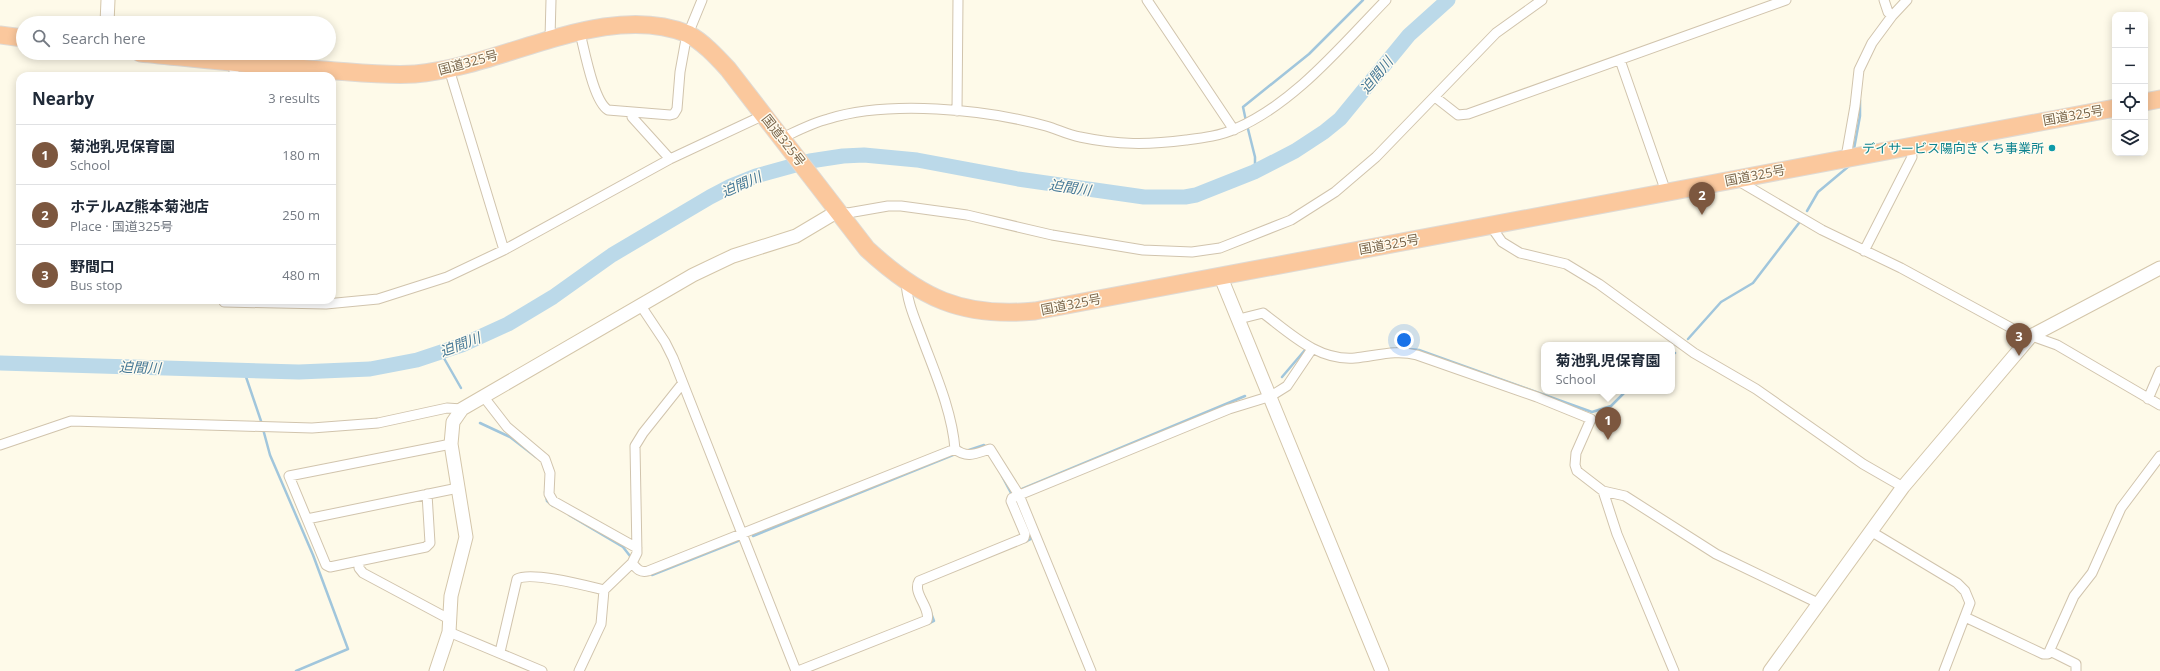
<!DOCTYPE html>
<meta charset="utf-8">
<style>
body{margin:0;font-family:"Open Sans","Noto Sans JP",sans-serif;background:#f2f2f3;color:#1f2937}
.controls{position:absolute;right:12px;top:12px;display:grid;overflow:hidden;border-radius:8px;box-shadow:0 2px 10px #0003}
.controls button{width:36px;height:36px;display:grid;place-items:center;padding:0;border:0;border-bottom:1px solid #e0e1e3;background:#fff;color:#1f2937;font:20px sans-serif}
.you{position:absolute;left:1404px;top:340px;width:14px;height:14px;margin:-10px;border:3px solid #fff;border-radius:50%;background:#1a73e8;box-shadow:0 0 0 6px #1a73e833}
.badge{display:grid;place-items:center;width:26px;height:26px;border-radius:50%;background:#7c573f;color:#fff;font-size:13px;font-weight:700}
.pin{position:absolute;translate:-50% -33px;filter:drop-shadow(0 1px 2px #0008)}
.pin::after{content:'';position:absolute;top:21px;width:14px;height:12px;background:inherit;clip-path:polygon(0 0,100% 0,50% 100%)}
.popup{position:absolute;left:1541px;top:342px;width:134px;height:52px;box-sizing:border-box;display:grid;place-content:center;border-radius:8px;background:#fff;filter:drop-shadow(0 1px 3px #0005);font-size:13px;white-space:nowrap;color:#747a83}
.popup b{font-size:15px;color:#1f2937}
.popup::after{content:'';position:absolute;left:50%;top:100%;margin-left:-8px;border:8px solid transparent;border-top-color:#fff}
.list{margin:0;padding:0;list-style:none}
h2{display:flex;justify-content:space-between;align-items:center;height:52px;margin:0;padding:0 16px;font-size:17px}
h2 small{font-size:13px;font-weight:400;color:#747a83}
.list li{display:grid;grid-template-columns:26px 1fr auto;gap:12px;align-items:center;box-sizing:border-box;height:60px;padding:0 16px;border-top:1px solid #e0e1e3}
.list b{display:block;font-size:15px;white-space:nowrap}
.list p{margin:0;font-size:13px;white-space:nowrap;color:#747a83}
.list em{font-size:13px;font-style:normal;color:#747a83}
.icon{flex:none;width:22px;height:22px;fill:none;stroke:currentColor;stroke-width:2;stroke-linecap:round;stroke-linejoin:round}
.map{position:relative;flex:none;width:2160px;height:671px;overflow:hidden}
.search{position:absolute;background:#fff;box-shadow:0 2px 10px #0003;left:16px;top:16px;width:320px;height:44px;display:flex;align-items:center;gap:10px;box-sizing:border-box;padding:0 14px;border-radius:22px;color:#747a83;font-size:15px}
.panel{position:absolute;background:#fff;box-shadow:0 2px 10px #0003;left:16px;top:72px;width:320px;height:232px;border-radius:12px}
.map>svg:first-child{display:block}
</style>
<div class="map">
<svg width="2160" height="671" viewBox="0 0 2160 671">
<rect width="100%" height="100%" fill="#fefae9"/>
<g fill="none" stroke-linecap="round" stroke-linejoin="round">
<path stroke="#a1c6dc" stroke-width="2.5" d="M1246 121 1243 107 1309 54 1363 0
M1247 125 1255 157V171
M1854 149 1860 116V100
M1807 211 1818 192 1849 166
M1688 339 1721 302 1753 283 1799 223
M1397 348 1419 350 1592 412 1611 406 1626 391
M441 353 461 388
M1672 355 1675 353
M244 371 262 424
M1282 377 1305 350
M480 423 510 437 536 457
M263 429 270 455 313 555 348 649 296 671
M966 451 984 445 987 449
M1002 476 1011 493
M1022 489 1245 396
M545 492 547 501 553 506
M569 515 623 547 630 556
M753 536 953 455
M1025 542 1031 539 1028 532
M652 575 738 541
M928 624 934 621 931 613"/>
<path stroke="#bbd9e9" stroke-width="15" d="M0 363 299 372 370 369 417 360 462 345 508 324 553 297 612 255 710 197 731 186 756 176 810 161 843 156 864 155 917 160 1018 179 1144 197H1185L1196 195 1254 172 1295 151 1324 132 1340 119 1409 35 1448 0"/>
<g stroke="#d1c4ad" stroke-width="11">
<path id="street" d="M1147 0 1234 130
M1884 0 1888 12 1892 16
M579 29C584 47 593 101 608 110L670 115 674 114 677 109 680 72 686 39 702 0
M550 38 551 0
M1620 60 1666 192
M449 69 504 250
M234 76V63
M1435 97 1458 115 1468 114 1786 0
M957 111 958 0
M633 113 632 117 670 159
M782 138C797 131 812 123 828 119 889 100 984 109 1046 126 1057 129 1068 135 1080 137 1118 145 1148 145 1186 140 1202 138 1220 136 1235 129 1295 103 1341 46 1386 0
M1846 157 1855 106 1859 70 1872 43 1892 16 1907 0
M1737 180 1822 230 1901 268 2015 330 2057 345 2160 405
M838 211 848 213 888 206H901L967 215 1052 235 1143 250 1192 252 1220 248 1291 220 1335 192 1376 157 1496 33 1542 0
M1490 225 1502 242 1520 253 1566 264 1599 284 1694 353 1756 389 1863 464 1903 487
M1864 251 1912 157 1910 146
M906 282C907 302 915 319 922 338 935 373 952 411 955 449 967 459 977 453 990 449L1019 495 1091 671
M224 300V302L326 304 378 299 447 277 504 250 670 159 764 115
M641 306 665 342 673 358 796 671
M1239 319 1263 313C1291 334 1318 361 1355 358 1376 356 1396 349 1417 355L1537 397 1591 419 1576 453 1575 465 1577 471 1603 491 1625 496 1716 554 1820 604
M483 396 507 427 545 459 550 473 549 494 553 501 637 548
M2148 399 2160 371
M0 445 71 421 312 428 378 423 447 408 462 409
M1603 491 1617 534 1674 671
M427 494 430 543 426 547 330 567 326 565 289 476 451 444
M307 519 458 488
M1872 532 1957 583 1965 591 1970 603 1944 671
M359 561V568L363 573 449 619
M632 563C637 569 640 573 648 571L955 449
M1965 617 2043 654H2048L2074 596 2092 573 2121 508 2160 456
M449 632 542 671
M2050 651 2076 664V671
M500 652 517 579C531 571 587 586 604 590
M579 671 601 624 604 590 632 563 637 553 635 446 643 433 682 384
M798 671 927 620C931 608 912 593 919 581L1024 538 1025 534 1011 501 1012 498 1229 409 1271 396 1287 386 1312 349"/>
</g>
<g stroke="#d4c6aa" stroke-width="15">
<path id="secondary" d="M107 23 108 0
M1220 275 1382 671
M436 671 449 632 451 596 466 537 451 444 453 422 462 409 693 275 733 256 796 236 838 211
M1770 671 1903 487 2031 336 2160 268"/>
</g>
<g stroke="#dfdad4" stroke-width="19">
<path id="highway" d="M0 35 23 38
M140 53C201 59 262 66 323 70 354 72 385 76 415 74 502 67 605 0 688 34 703 42 716 56 728 69L867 249C920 298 962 318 1035 311L2115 108
M2145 102 2160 99"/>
</g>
<use href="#street" stroke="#fff" stroke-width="9"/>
<use href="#secondary" stroke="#fff" stroke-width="13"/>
<use href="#highway" stroke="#fbc89d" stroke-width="17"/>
</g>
<circle fill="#0f9aa8" stroke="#fffcf0" stroke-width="1.5" cx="2052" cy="148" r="4"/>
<g text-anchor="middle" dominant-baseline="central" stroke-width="3" stroke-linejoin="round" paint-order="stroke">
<g font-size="13" fill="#7a654a" stroke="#fffcf0">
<text transform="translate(468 62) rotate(-15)">国道325号</text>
<text transform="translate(2073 115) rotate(-10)">国道325号</text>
<text transform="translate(784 140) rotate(52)">国道325号</text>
<text transform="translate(1755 175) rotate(-11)">国道325号</text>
<text transform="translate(1389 244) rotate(-10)">国道325号</text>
<text transform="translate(1071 304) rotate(-11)">国道325号</text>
</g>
<g font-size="13" fill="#0d838f" stroke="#fffcf0" text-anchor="end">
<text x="2044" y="148">デイサービス陽向きくち事業所</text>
</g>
<g font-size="14" font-style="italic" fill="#457896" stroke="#fffcf0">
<text transform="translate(1376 75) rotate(-51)">迫間川</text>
<text transform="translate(741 184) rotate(-24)">迫間川</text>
<text transform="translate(1070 187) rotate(8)">迫間川</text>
<text transform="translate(460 344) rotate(-21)">迫間川</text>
<text transform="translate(140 367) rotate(2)">迫間川</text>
</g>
</g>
</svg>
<div class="controls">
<button>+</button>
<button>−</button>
<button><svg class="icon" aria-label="locate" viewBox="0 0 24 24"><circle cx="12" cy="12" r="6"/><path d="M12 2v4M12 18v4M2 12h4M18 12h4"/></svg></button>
<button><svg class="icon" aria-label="layers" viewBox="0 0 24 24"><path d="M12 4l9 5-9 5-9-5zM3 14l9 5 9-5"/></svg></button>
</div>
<div class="you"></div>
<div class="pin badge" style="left:1608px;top:440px">1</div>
<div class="popup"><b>菊池乳児保育園</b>School</div>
<div class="pin badge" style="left:1702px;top:215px">2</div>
<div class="pin badge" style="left:2019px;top:356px">3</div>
<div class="search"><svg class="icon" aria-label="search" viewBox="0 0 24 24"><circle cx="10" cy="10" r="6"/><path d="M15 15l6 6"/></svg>Search here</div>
<section class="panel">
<h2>Nearby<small>3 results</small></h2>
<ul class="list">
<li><span class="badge">1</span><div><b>菊池乳児保育園</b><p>School</p></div><em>180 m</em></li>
<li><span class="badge">2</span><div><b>ホテルAZ熊本菊池店</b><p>Place · 国道325号</p></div><em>250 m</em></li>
<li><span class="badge">3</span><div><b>野間口</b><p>Bus stop</p></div><em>480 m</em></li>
</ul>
</section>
</div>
